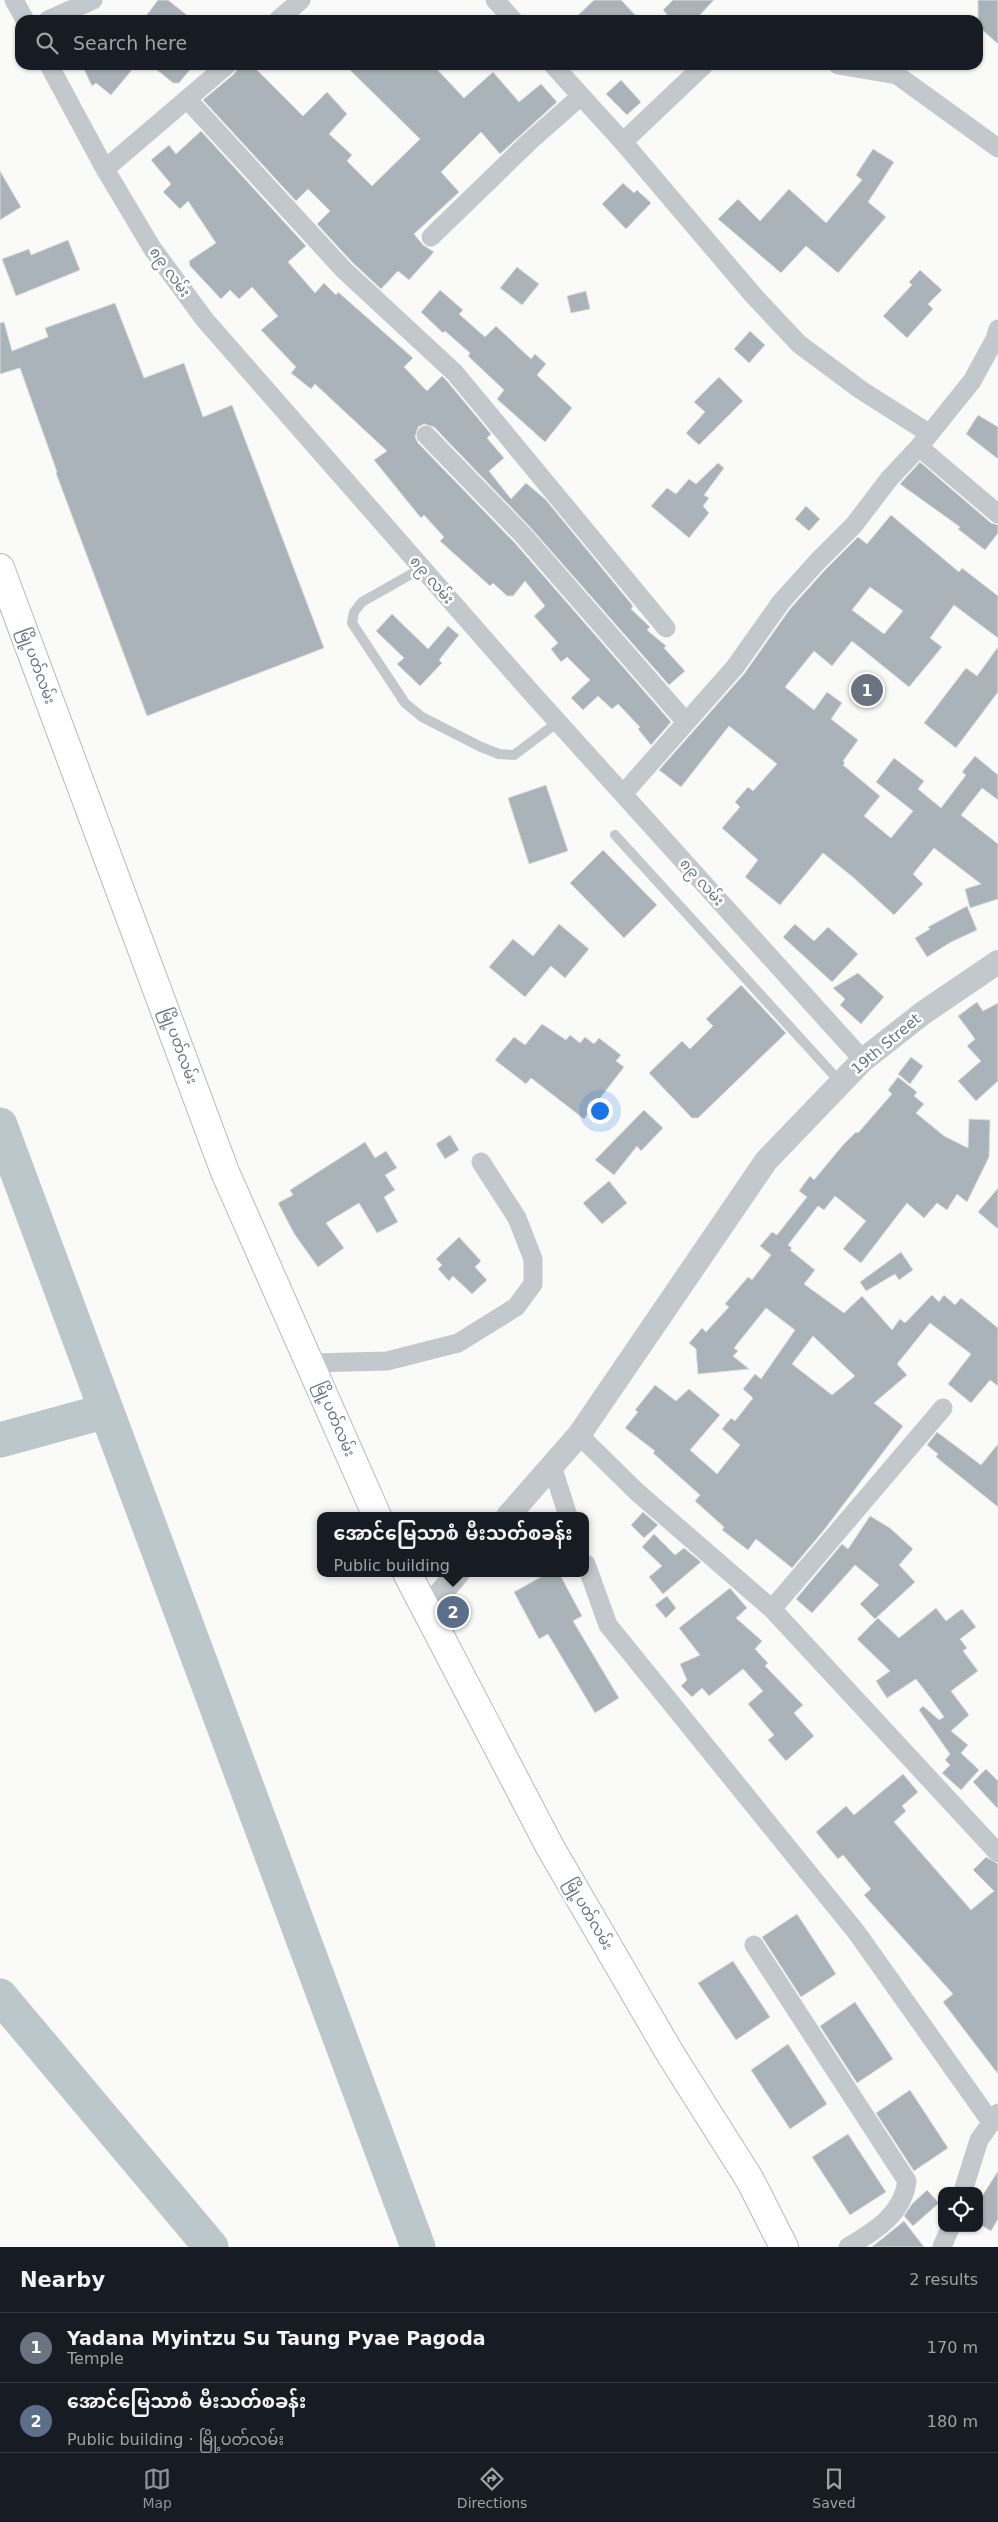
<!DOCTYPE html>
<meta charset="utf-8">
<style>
body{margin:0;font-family:"DejaVu Sans","Noto Sans Myanmar",sans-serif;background:#242831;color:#f1f3f6}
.controls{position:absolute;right:15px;bottom:15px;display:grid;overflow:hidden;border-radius:10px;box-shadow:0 1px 4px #0004}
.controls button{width:45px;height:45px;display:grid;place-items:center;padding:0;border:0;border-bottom:1px solid #363941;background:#171b24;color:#f1f3f6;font:25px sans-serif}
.you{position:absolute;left:599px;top:1110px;width:18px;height:18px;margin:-12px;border:4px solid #fff;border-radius:50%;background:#1a73e8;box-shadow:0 0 0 8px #1a73e833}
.badge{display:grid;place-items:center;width:32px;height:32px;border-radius:50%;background:#8c9099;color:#fff;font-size:16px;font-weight:700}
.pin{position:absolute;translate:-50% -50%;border:2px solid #fff;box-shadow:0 1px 5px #0006}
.popup{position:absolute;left:317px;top:1512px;width:272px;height:65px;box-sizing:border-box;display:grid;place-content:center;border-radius:10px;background:#171b24;filter:drop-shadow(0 1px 4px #0005);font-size:16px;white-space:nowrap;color:#9ea1a6}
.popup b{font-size:19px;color:#f1f3f6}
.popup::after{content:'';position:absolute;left:50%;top:100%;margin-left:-10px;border:10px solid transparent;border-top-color:#171b24}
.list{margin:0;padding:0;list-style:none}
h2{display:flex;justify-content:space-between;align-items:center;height:65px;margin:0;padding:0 20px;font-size:21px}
h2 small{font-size:16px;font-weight:400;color:#9ea1a6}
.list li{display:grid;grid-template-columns:32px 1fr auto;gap:15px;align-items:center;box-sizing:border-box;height:70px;padding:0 20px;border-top:1px solid #363941}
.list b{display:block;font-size:19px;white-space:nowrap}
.list p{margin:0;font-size:16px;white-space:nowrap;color:#9ea1a6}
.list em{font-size:16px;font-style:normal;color:#9ea1a6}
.icon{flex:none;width:28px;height:28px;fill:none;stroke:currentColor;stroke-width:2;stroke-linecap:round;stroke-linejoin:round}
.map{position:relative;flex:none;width:998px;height:2247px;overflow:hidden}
.search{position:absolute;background:#171b24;box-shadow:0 1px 4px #0004;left:15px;right:15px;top:15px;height:55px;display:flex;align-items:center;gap:12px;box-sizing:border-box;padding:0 18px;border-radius:15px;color:#9ea1a6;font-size:19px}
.sheet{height:205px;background:#171b24}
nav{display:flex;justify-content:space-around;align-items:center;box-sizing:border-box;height:70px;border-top:1px solid #363941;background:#171b24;font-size:14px;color:#9ea1a6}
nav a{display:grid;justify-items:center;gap:2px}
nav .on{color:#8c9099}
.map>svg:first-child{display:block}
</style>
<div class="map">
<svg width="998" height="2247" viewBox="0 0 998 2247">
<rect width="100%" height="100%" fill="#fafaf8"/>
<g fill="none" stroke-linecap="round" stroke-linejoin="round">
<path stroke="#bbc7cb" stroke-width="35" d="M0 1125 418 2247
M0 1440 106 1411
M0 1996 211 2247"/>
</g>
<path fill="#aab3b9" stroke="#dcdcda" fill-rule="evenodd" d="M158 0H168L193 20H143Z
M594 0H621L640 20H573Z
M673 0H714L695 20H672L663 10Z
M978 0H998V44L978 26Z
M82 65H136L111 95 96 83 92 86Z
M151 65H194L179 83H173Z
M241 65H252L303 116 327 92 347 114 329 134 352 155 347 161 372 186 420 139 345 65H433L464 98 493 72 519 102 541 84 557 102 500 154 481 132 441 172 459 192 414 234 423 245 434 252 409 280 398 271 381 289 352 262 317 224 330 211 308 189 296 201 203 100 234 74Z
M621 80 641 102 627 115 606 94Z
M201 131 306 246 288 262 315 293 324 283 336 295 338 292 413 358 404 367 427 391 442 376 447 381 491 434 487 438 504 458 489 471 511 499 526 483 546 500 633 606 631 609 650 627 647 630 666 646 664 648 685 671 669 685 530 527 434 427 424 424 418 427 415 437 418 443 514 542 671 722 651 745 638 729 640 727 618 704 612 709 598 696 583 710 571 698 590 680 567 657 561 662 551 649 558 643 534 616 545 606 525 581 513 596H507L493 583 490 586 440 541 444 537 424 515 421 518 374 460 387 451 315 384 311 389 291 373 296 367 261 330 278 316 252 287 239 299 230 290 221 299 190 266 189 261 216 243 188 201 180 209 163 192 171 184 151 160 169 145 176 154Z
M873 149 894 162 868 202 886 217 838 273 806 246 781 273 718 219 738 199 760 221 789 189 826 223 862 180 856 175Z
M0 171 21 207 0 220Z
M623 183 634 193 637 190 651 203 626 229 602 204Z
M68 240 80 270 16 296 2 259 29 249 31 255Z
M517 267 539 284 522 305 500 288Z
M920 270 942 290 928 304 933 309 907 338 883 316 912 285 909 282Z
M440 290 463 310 459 314 485 337 496 326 531 359 535 354 546 364 537 375 572 408 545 442 497 399 504 390 468 356 470 353 445 331 443 333 421 312Z
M586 291 590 309 571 313 567 296Z
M115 303 144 378 184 363 203 417 232 405 324 648 147 716 56 473 57 472 20 368 0 374V323L4 322 12 351 48 337 45 328Z
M750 331 765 345 749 363 734 349Z
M719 377 743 401 699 445 686 433 705 412 694 402Z
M978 415 998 427V459L966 434Z
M920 462 991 523 998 525V533L985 550 958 529 960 527 900 484Z
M718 463 724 468 704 495 709 498 703 506 709 513 689 538 651 506 667 488 676 494 689 479 696 484Z
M806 506 820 519 809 531 795 519Z
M891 515 959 572 962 568 998 596V638L954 605 930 638 942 647 909 687 852 641 832 666 814 651 785 687 814 710 827 692 842 703 831 719 858 740 843 761 845 763 843 765 880 796 864 816 891 838 913 811 876 782 894 758 924 781 918 789 941 808 966 775 962 772 975 756 998 775V800L982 788 961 815 998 844V899L970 908 965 889 981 884 934 848 913 874 923 884 894 915 854 878 823 853 780 905 745 877 758 860 722 828 740 807 735 802 748 787 753 791 777 764 729 726 681 787 659 770 744 674 790 609 825 570 858 537 867 544ZM870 587 903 611 884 634 852 610Z
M392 614 428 649 448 626 459 635 439 660 442 663 420 686 397 664 404 658 376 631Z
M998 647V692L956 748 924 723 966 668 977 676Z
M546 785 568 851 529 864 508 798Z
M603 850 657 905 624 938 570 883Z
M967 906 977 930 951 942 927 957 915 938 930 929 928 927Z
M559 924 589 949 565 978 551 966 525 997 489 967 513 939 533 956Z
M795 924 814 941 828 927 858 954 832 982 783 937Z
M858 973 884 997 861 1024 840 1005 845 999 833 988Z
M741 985 786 1033 698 1118H692L649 1073 682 1041 690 1049 713 1026 706 1019Z
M977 1002 983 1011 998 1003V1081L976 1101 958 1081 981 1061 967 1046 975 1039 958 1016Z
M542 1024 566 1040 570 1035 580 1043 585 1037 594 1044 599 1038 621 1055 616 1061 624 1067 584 1119 531 1078 526 1084 495 1060 514 1037 525 1045Z
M911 1057 923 1066 910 1084 898 1074Z
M898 1077 917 1092 914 1096 924 1104 916 1113 944 1136 968 1148 969 1119 990 1120 989 1157 967 1202 957 1194 947 1210 937 1203 924 1218 907 1203 861 1263 843 1249 866 1221 835 1196 824 1210 818 1206 788 1245 792 1248 790 1250 815 1270 804 1284 844 1313 862 1296 892 1330 900 1319 905 1323 932 1295 939 1302 944 1295 955 1305 961 1298 998 1328V1386L990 1380 971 1403 948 1384 971 1354 930 1323 897 1364 907 1375 874 1403 903 1426 824 1530 792 1568 756 1539 748 1550 722 1530 724 1527 695 1501 700 1495 653 1453 655 1451 625 1428 638 1412 635 1410 655 1385 676 1401 689 1389 720 1415 690 1450 717 1474 740 1445 722 1429 731 1418 735 1421 753 1398 743 1389 755 1374 761 1379 795 1330 766 1308 734 1348 738 1351 733 1356 749 1369 698 1374 696 1349 689 1343 702 1328 706 1332 729 1307 725 1304 748 1277 752 1280 771 1255 760 1246 772 1232 777 1235 807 1197 799 1191 810 1176 814 1180 843 1145 856 1132 858 1133 892 1094 888 1090ZM813 1336 855 1376 832 1395 792 1364Z
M644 1110 663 1128 641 1151 637 1146 614 1175 595 1160Z
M450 1135 459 1150 445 1159 436 1144Z
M365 1142 375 1158 386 1151 397 1168 385 1175 395 1190 384 1197 398 1222 377 1233 359 1203 326 1223 344 1248 318 1267 295 1235 278 1203 293 1195 290 1190Z
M609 1181 627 1203 602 1224 583 1203Z
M998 1188V1229L978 1212Z
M459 1237 481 1261 475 1267 487 1280 472 1294 453 1276 449 1281 438 1269 442 1265 436 1259Z
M901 1252 913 1270 899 1280 895 1274 866 1291 860 1282Z
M937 1432 981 1465 998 1444V1507L936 1457 938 1454 927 1445Z
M643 1512 658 1525 644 1538 631 1525Z
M870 1516 890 1528 913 1549 899 1565 915 1582 875 1619 860 1604 879 1585 855 1565 812 1613 796 1599 842 1544 848 1549Z
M654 1534 675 1555 684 1548 701 1562 663 1594 649 1577 662 1566 642 1547Z
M548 1573H559L582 1616 573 1621 619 1698 595 1713 548 1634 539 1639 514 1592Z
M730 1588 747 1608 736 1618 762 1641 755 1649 768 1663 765 1666 803 1705 794 1713 814 1736 786 1761 768 1740 774 1735 748 1704 763 1691 743 1669 709 1696 702 1688 692 1697 681 1686 687 1680 680 1664 700 1655 679 1628Z
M667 1596 676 1608 666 1618 655 1605Z
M936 1608 946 1621 962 1609 976 1627 960 1639 967 1648 963 1651 978 1671 951 1691 969 1715 951 1731 968 1745 961 1753 979 1770 961 1790 942 1773 950 1765 945 1760 950 1754 919 1710 923 1706 939 1720 944 1717 932 1700 916 1679 887 1698 876 1681 890 1671 857 1639 878 1618 899 1638Z
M986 1769 998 1781V1809L973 1782Z
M903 1774 918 1792 902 1806 906 1811 894 1822 971 1910 994 1891 973 1870 986 1857 998 1864V2074L943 2002 953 1994 864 1895 871 1889 843 1855 838 1859 816 1832 846 1806 854 1815Z
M797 1914 836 1974 801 1997 762 1937Z
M733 1961 770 2017 736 2040 698 1983Z
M855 2002 893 2059 857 2083 820 2026Z
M788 2044 827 2104 790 2129 751 2070Z
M910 2090 948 2148 914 2171 876 2113Z
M848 2134 886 2192 850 2215 812 2157Z
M998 2171V2219L991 2231 979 2224V2201Z
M927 2190 939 2203 913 2226 904 2216 912 2204Z
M904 2221 924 2247H872Z"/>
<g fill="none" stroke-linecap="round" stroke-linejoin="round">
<g stroke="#b3babf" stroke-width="30">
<path id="secondary" d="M0 568 225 1172 377 1516
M407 1573 550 1847 671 2055 750 2180 784 2247"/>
</g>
<path stroke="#c3c8cc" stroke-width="10" d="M422 568 362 602 354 612 352 623 405 703 422 717 481 747 499 754 514 755 558 722
M615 835 841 1083"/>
<path stroke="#c3c8cc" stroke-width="19" d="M14 0 25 20
M495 0 513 20
M48 20 93 0
M278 20 301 0
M49 65 105 169 152 248 205 320 529 690 863 1060
M553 65 623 142 754 296 799 344 861 390 930 434
M838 65 897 75 998 148
M187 99 344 270 455 373 666 628
M623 142 704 65
M105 169 227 65
M431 237 530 141 581 96
M426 435 522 534 686 722
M919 447 998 514
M623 794 735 667 781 602 817 562 854 525 889 479 919 447 972 381 995 339 998 329
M312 1363 387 1361 458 1343 516 1307 533 1284V1259L517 1218 481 1162
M579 1435 637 1492 772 1609 998 1853
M552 1466 568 1516
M586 1564 608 1625 857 1933 991 2122
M772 1609 943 1408
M754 1945 907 2181C903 2214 875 2231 848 2247
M963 2191 979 2140 998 2113
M942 2247 950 2228"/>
<path stroke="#c3c8cc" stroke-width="24" d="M508 1516 579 1435 766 1161 863 1060 923 1013 998 962
M426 1610 458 1573"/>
<use href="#secondary" stroke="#fff" stroke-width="28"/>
</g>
<g text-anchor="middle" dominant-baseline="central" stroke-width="5" stroke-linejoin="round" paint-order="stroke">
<g font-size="15" fill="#657683" stroke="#fff">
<text transform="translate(170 272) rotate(54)">၈၉ လမ်း</text>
<text transform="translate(432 580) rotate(49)">၈၉ လမ်း</text>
<text transform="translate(37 666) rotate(70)">မြို့ပတ်လမ်း</text>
<text transform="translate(702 882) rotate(48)">၈၉ လမ်း</text>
<text transform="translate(886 1044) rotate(-40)">19th Street</text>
<text transform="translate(179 1046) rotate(70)">မြို့ပတ်လမ်း</text>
<text transform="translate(335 1419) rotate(67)">မြို့ပတ်လမ်း</text>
<text transform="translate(589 1914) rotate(60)">မြို့ပတ်လမ်း</text>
</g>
</g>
</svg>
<div class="controls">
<button><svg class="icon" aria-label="locate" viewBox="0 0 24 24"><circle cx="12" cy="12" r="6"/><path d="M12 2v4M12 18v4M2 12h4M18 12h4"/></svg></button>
</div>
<div class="you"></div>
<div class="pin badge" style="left:867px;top:690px;background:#6b7280">1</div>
<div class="pin badge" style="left:453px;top:1612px;background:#5c6f8a">2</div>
<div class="popup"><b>အောင်မြေသာစံ မီးသတ်စခန်း</b>Public building</div>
<div class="search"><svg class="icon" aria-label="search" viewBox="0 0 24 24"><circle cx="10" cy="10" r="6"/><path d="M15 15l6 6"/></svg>Search here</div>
</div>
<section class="sheet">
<h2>Nearby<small>2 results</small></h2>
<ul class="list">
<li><span class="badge" style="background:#6b7280">1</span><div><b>Yadana Myintzu Su Taung Pyae Pagoda</b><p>Temple</p></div><em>170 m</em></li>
<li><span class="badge" style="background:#5c6f8a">2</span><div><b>အောင်မြေသာစံ မီးသတ်စခန်း</b><p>Public building · မြို့ပတ်လမ်း</p></div><em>180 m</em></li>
</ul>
</section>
<nav>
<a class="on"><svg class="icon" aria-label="map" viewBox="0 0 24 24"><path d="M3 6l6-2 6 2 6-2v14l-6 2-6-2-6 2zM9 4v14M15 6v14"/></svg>Map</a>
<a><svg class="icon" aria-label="directions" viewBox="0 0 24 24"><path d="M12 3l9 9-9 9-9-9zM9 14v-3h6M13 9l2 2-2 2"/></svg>Directions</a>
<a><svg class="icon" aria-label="saved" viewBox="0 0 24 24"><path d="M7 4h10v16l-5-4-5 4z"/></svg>Saved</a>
</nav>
